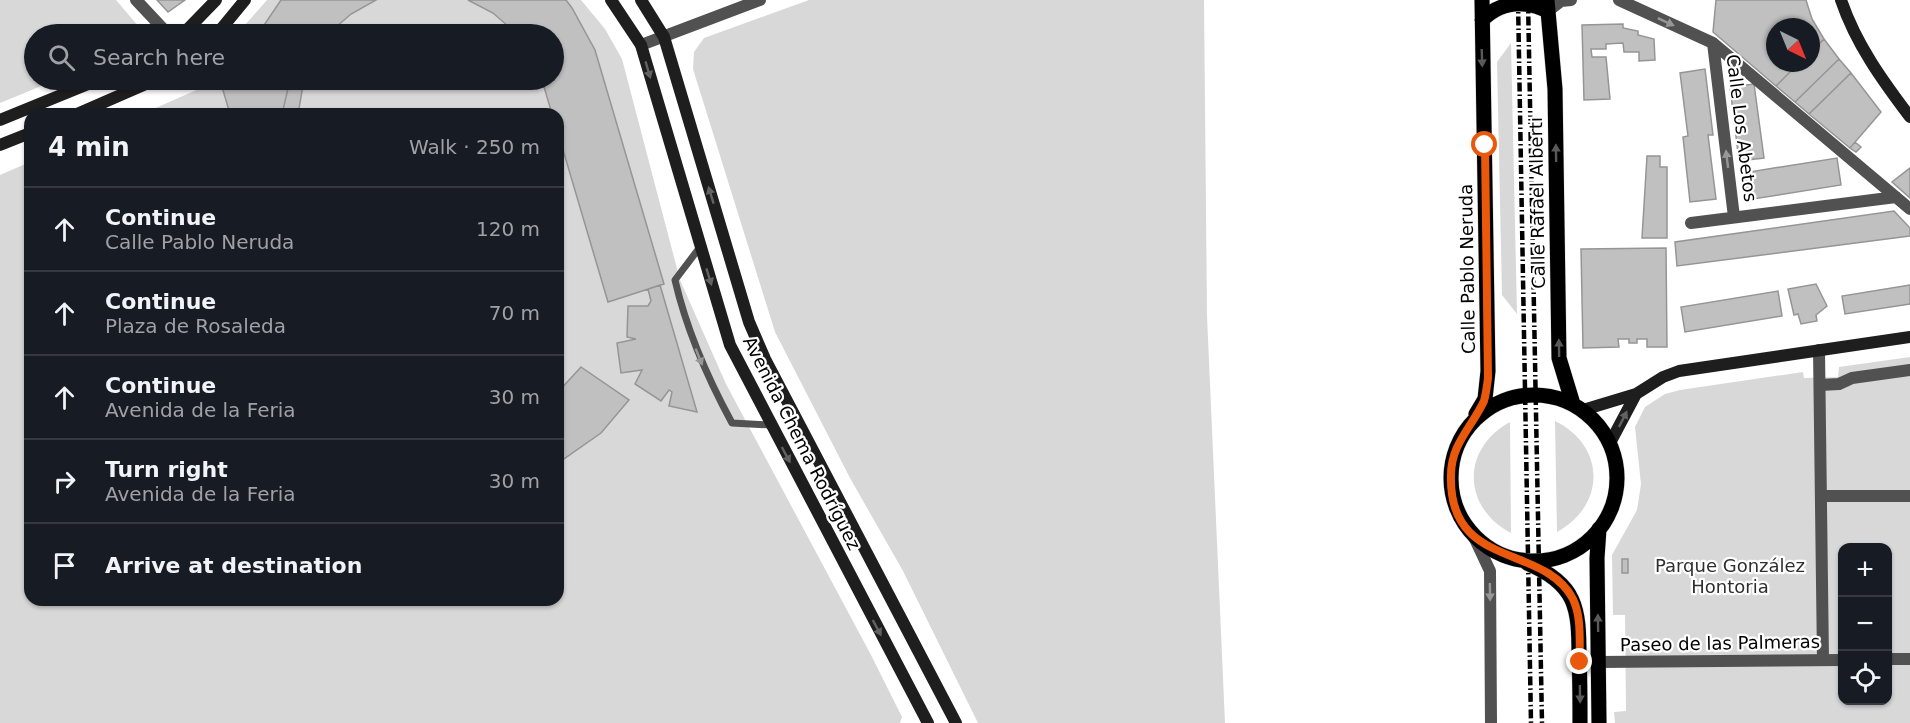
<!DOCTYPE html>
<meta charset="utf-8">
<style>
body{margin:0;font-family:"DejaVu Sans",sans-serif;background:#20242c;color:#f1f3f6}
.controls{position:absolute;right:18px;bottom:18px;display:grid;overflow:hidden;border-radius:12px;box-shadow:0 2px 4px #0004}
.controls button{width:54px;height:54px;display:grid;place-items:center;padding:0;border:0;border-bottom:2px solid #363941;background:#171b24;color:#f1f3f6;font:30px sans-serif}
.compass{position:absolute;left:1766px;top:18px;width:54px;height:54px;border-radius:50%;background:#171b24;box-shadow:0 2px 4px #0004;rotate:137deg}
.stop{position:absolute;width:18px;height:18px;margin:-14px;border:4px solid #ea580c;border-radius:50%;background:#fff}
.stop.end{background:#ea580c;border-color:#fff;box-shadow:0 2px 6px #0008}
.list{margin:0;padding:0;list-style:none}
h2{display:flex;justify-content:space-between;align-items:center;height:78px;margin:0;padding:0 24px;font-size:26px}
h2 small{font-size:20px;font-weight:400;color:#9ea1a6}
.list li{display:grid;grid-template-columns:39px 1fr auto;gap:18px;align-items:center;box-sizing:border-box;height:84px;padding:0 24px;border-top:2px solid #363941}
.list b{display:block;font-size:22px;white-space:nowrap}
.list p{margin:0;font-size:20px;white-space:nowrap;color:#9ea1a6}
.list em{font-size:20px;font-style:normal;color:#9ea1a6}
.icon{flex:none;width:33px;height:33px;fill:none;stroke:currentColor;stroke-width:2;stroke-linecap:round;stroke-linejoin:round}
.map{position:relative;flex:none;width:1910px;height:723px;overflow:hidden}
.search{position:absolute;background:#171b24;box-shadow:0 2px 4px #0004;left:24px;top:24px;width:540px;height:66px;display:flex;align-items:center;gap:15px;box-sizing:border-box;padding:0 21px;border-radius:33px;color:#9ea1a6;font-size:22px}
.panel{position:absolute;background:#171b24;box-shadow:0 2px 4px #0004;left:24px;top:108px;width:540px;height:498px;border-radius:18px}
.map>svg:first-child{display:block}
</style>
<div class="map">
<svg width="1910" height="723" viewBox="0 0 1910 723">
<rect width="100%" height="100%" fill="#fff"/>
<path fill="#d8d8d8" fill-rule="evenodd" d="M0 0H116L145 34H34V80H56L0 103Z
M267 0H581L605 29 622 59 680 280 726 384 871 655 902 717 900 723H0V175L30 162V600H558V114H142L201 88 203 80H554V34H237Z
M809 0H1204L1207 316 1225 723H978L903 571 850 478 775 332 693 69 694 52 704 38Z
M1511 43 1517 314 1502 295 1497 62Z
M1910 357V723H1615L1614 712 1626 711 1625 615H1613L1612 555 1637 510 1641 484 1635 427 1645 407 1665 394 1680 390 1803 372 1804 378 1838 377 1839 367ZM1842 548H1888V700H1842Z
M1555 421C1606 446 1606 505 1557 532Z
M1510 422 1511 533C1462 507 1461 449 1510 422Z"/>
<path fill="#c0c0c0" stroke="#959595" stroke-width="1.5" d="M157 0H185L168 12Z
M281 0H376L351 14 328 34H258Z
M468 0H566L572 8 595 50 664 284 608 302 558 133V114H552L542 80H554V34H517L493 13Z
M1716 0H1806L1812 19 1824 39 1811 52V27H1775V63H1799L1776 86 1713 32Z
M1623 24V28L1638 31V35L1654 39 1655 60 1639 61V52H1624L1623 43 1606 44V49H1591L1592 57H1606L1610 99 1584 100 1582 25Z
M1824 39 1839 59 1795 102 1776 86 1799 63H1811V52Z
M1839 59 1851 73 1809 114 1795 102Z
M1705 69 1713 135H1708L1716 199 1690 202 1683 137 1688 136 1680 73Z
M1851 73 1881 112 1850 148 1809 114Z
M220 80H290L282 114H230Z
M290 80H304L298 114H282Z
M1754 84 1764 158 1739 161 1730 87Z
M1855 142 1861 147 1856 152 1850 148Z
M1647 156H1660V167H1667V238H1642Z
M1837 158 1841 185 1747 200 1743 173Z
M1910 168V198L1892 182Z
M1894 211 1910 228V236L1677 266 1675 242Z
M1666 248 1667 347H1647V339H1637V343H1629V339H1618L1619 347 1583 348 1581 249Z
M1816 284 1827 306 1816 315 1817 321 1801 324 1798 314 1794 315 1788 289Z
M660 285 697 412 669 406 672 392 669 390 661 401 635 384 642 370 621 373 617 343 636 339 627 337 628 306H648L651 301 648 289Z
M1910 285V304L1845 314 1842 296Z
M1778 291 1782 316 1685 332 1681 307Z
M581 367 629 400 601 433 558 463V392Z
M1622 559H1628V573H1622Z"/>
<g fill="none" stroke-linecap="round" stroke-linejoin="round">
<g stroke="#dbdbdb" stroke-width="16">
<path id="primary" d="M1547 0 1555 89 1559 358 1573 404
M1482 20C1501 1 1525 0 1548 11
M1451 478a83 83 0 1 1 166 0a83 83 0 1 1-166 0Z
M1476 414 1485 399 1488 371 1482 0
M1527 563C1577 584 1579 608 1579 657 1580 679 1580 701 1580 723
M1599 723 1597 558 1599 529"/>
</g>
<path stroke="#515151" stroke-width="7" d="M700 247 675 280C687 332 707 377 732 423L771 425"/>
<path stroke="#515151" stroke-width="12" d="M136 0 168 34
M1619 0 1713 43 1910 209
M1548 11 1561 1 1571 0
M1713 43 1734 217
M641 45 760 0
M1691 223 1896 197
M1819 350 1823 660
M1820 385 1839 384 1852 378 1910 370
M1822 496H1910
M1474 537 1490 571 1491 723
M1888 659H1910
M1598 662 1842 660"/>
<path stroke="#1e1e1e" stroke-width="12" d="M611 0 641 45 730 345 928 723
M641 0 664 37 749 322 765 359 956 723
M1841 0C1856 44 1882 80 1910 117
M183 34 216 0
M217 34 245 0
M77 114 155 80
M0 120 98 80
M0 145 30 133
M1583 410 1636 394 1663 377 1679 371 1910 337
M1610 443 1636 394"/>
<use href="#primary" stroke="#000" stroke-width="15"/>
<path stroke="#000" stroke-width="4.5" stroke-dasharray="9 3 1.5 3" stroke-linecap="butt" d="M1518 0 1531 723
M1528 0 1542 723"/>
</g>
<defs><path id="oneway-solid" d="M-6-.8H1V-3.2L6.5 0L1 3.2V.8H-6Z" transform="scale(1.5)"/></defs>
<g fill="#979797">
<use href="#oneway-solid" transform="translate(1666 22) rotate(25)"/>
<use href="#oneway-solid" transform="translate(1727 159) rotate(-97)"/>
<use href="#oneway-solid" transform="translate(699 357) rotate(68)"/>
<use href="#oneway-solid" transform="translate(1490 592) rotate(89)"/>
</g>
<g fill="#595959">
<use href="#oneway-solid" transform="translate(1482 58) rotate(88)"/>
<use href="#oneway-solid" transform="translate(1556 153) rotate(-91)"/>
<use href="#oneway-solid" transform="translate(1559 348) rotate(-91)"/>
<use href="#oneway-solid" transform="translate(1598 623) rotate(-91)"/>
<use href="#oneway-solid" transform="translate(1580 694) rotate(89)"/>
</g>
<g fill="#626262">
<use href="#oneway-solid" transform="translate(648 70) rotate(74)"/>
<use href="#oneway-solid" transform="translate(711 195) rotate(-107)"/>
<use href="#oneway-solid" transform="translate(709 277) rotate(73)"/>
<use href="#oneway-solid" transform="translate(1623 419) rotate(-63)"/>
<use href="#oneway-solid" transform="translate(786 455) rotate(62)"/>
<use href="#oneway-solid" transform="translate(877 628) rotate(62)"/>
</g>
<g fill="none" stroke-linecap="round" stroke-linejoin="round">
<path stroke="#ea580c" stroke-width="8" d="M1485 145 1488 378C1487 386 1486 394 1484 401 1472 427 1451 444 1451 475 1448 570 1544 543 1573 599 1582 618 1579 642 1580 662"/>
</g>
<g text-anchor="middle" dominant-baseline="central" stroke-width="4.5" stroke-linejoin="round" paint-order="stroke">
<g font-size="18" fill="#000" stroke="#fff">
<text transform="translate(1742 128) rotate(83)">Calle Los Abetos</text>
<text transform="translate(1537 203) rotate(-91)">Calle Rafael Alberti</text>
<text transform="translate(1467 269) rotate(-91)">Calle Pablo Neruda</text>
<text transform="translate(802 443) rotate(63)">Avenida Chema Rodríguez</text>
<text transform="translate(1720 643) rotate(-1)">Paseo de las Palmeras</text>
</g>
<g font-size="18" fill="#2f2f2f" stroke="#fff">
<text x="1730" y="565">Parque González<tspan x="1730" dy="21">Hontoria</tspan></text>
</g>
</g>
</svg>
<div class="controls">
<button>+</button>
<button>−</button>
<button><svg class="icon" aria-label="locate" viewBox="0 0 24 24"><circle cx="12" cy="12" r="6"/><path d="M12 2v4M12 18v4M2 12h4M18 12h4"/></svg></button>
</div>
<svg class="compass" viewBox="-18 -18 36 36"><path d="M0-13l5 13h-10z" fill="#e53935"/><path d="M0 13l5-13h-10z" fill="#9ea1a6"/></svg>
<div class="stop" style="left:1485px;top:145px"></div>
<div class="stop end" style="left:1580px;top:662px"></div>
<div class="search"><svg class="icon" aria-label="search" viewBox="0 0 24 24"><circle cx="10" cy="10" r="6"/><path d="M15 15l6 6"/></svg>Search here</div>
<section class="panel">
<h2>4 min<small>Walk · 250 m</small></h2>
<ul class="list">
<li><svg class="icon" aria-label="ahead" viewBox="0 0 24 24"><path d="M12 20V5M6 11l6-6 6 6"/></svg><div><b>Continue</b><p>Calle Pablo Neruda</p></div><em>120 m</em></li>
<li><svg class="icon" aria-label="ahead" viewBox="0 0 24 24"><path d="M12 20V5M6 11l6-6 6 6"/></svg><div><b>Continue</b><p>Plaza de Rosaleda</p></div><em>70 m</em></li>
<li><svg class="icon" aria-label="ahead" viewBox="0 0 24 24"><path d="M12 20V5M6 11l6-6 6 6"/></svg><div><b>Continue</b><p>Avenida de la Feria</p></div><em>30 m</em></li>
<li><svg class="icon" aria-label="right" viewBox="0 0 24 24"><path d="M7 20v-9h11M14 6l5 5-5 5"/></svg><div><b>Turn right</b><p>Avenida de la Feria</p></div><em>30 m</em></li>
<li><svg class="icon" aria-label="arrive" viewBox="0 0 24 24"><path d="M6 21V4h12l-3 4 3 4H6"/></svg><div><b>Arrive at destination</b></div></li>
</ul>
</section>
</div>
